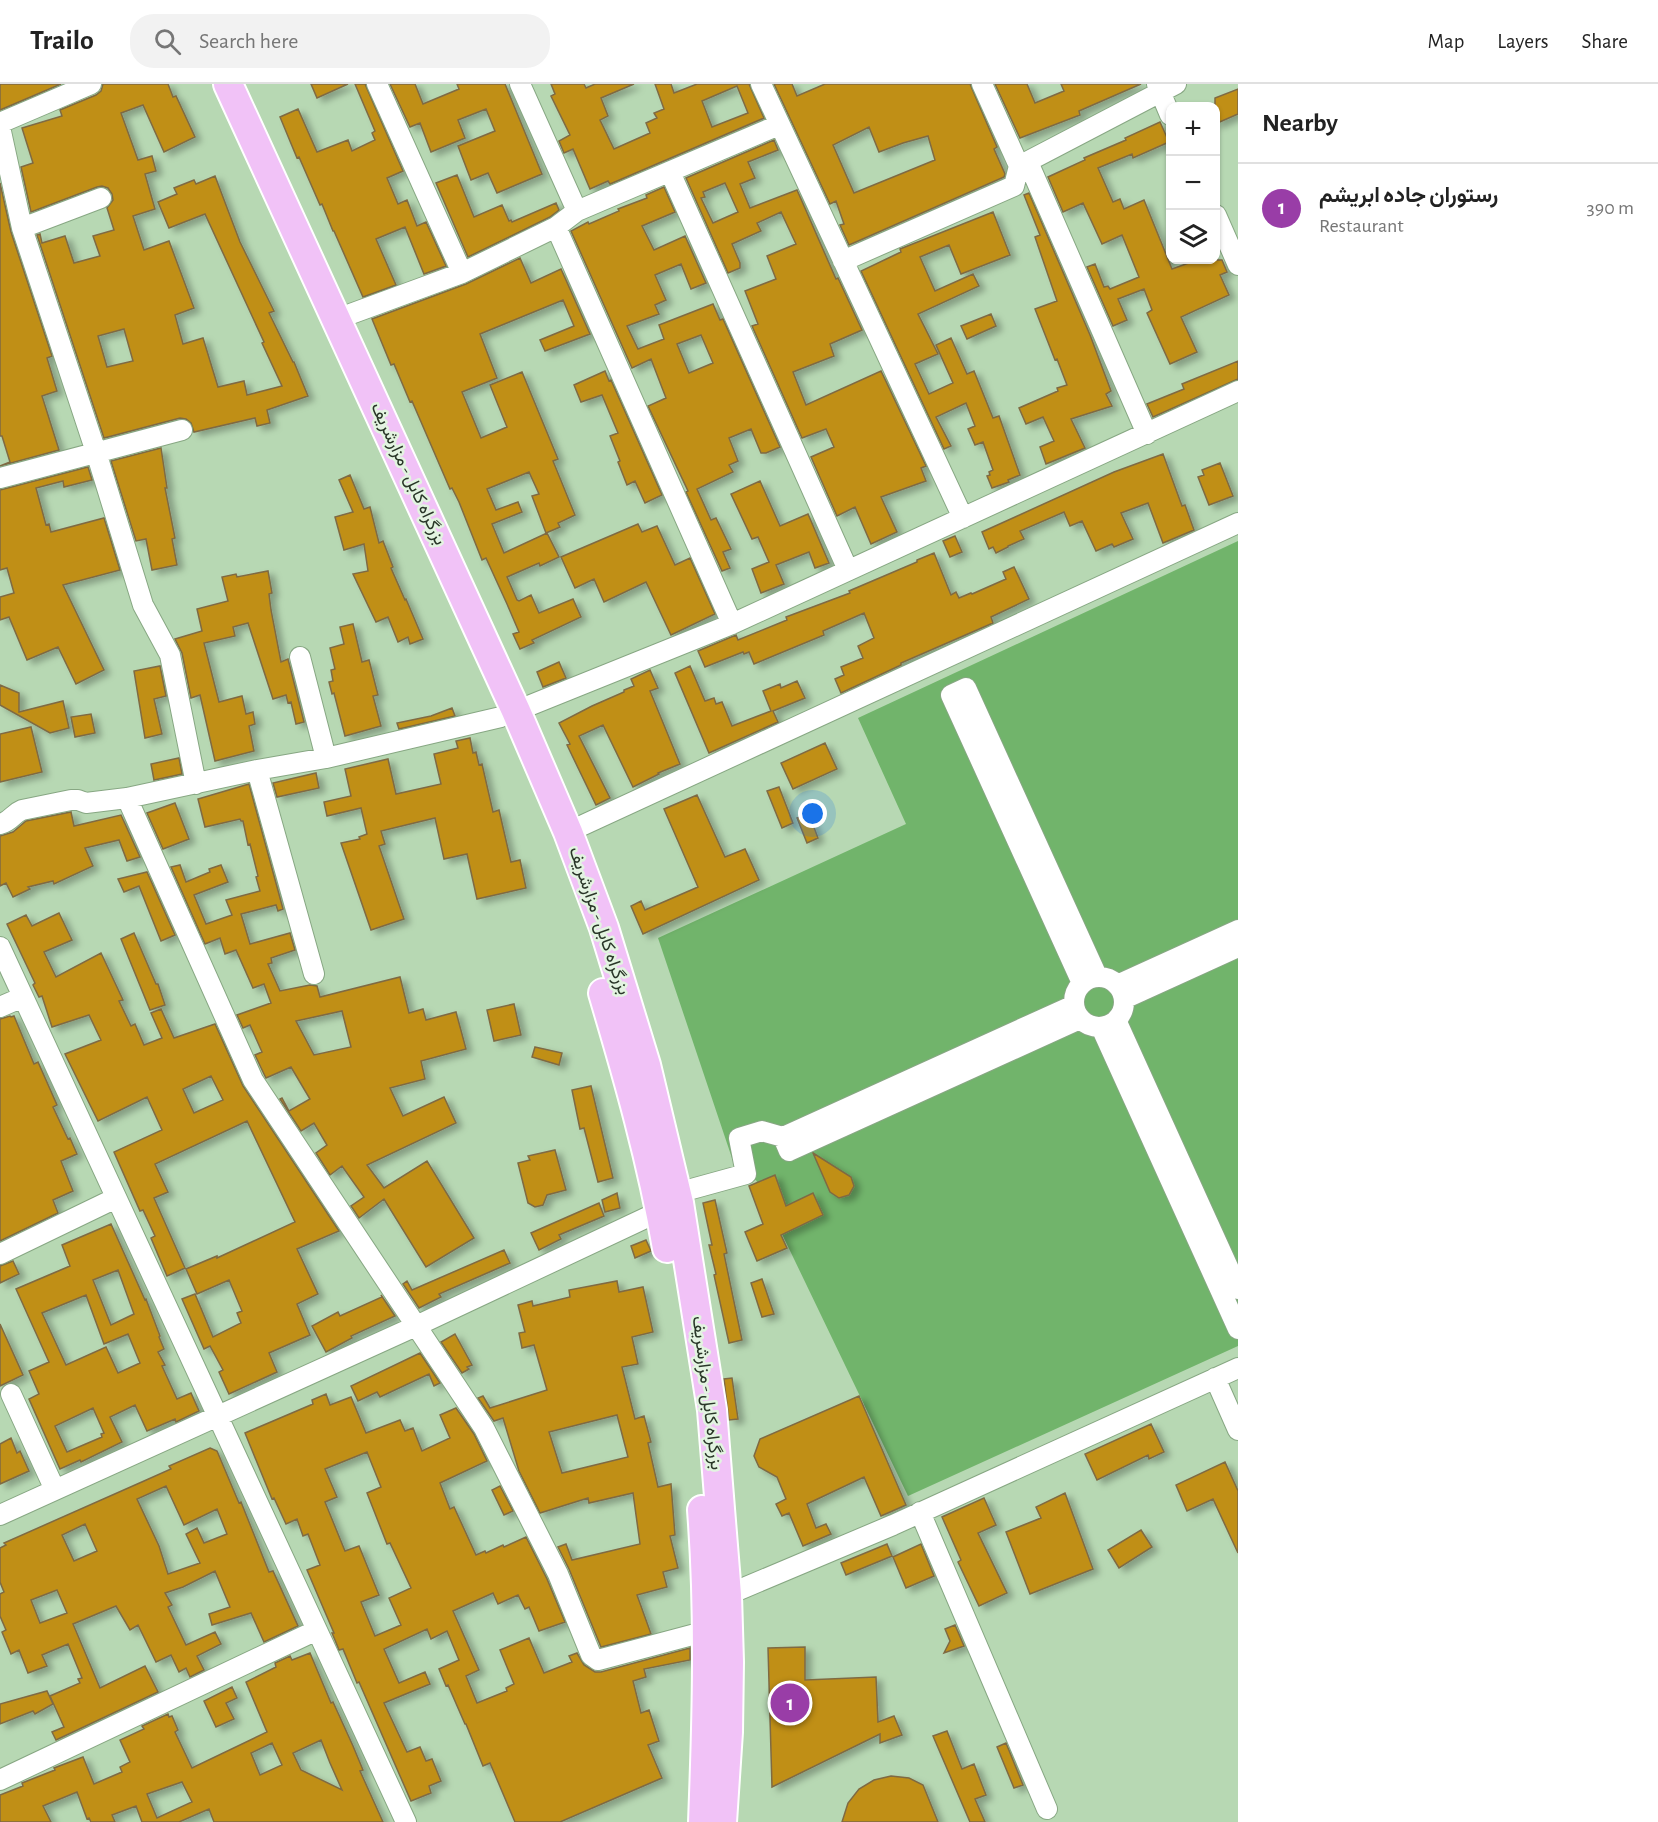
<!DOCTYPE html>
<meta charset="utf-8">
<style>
body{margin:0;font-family:"Alegreya Sans",Vazirmatn,sans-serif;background:#f2f2f2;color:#222}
.controls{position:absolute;right:18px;top:18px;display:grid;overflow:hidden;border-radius:12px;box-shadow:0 2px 4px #0004}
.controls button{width:54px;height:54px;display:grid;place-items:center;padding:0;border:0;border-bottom:2px solid #e0e0e0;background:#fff;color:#222;font:30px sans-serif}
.you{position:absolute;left:813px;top:730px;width:21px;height:21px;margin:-15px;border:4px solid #fff;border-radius:50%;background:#1a73e8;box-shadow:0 0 0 9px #1a73e833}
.badge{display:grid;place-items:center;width:39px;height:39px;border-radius:50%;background:#993da7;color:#fff;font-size:20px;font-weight:700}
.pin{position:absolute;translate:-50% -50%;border:3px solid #fff;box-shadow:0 2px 6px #0006}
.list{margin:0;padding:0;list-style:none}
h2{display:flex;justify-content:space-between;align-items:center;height:78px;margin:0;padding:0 24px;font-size:26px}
h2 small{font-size:20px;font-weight:400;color:#767676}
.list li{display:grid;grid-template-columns:39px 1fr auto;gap:18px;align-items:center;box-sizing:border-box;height:90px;padding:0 24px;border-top:2px solid #e0e0e0}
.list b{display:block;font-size:22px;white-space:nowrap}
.list p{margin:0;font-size:20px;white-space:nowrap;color:#767676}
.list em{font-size:20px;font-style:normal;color:#767676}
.icon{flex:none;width:33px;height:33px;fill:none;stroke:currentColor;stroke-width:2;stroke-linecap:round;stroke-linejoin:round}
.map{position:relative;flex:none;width:1238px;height:1738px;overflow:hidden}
header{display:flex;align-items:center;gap:36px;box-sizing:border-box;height:84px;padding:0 30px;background:#fff;border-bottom:2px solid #e0e0e0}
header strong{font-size:28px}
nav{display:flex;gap:33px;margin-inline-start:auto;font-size:21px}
.search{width:420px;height:54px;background:#f2f2f2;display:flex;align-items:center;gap:15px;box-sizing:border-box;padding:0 21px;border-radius:24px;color:#767676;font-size:22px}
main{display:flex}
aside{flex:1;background:#fff}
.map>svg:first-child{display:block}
</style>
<header>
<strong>Trailo</strong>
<div class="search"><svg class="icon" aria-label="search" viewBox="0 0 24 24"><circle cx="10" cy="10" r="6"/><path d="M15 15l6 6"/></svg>Search here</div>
<nav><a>Map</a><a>Layers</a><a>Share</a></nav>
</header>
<main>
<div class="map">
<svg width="1238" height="1738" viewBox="0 0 1238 1738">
<defs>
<filter id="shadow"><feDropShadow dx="6" dy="4" stdDeviation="3" flood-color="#0004"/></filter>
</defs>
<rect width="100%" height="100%" fill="#b7d8b3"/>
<path fill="#71b46b" d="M1238 457V1262L908 1412 756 1096 739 1101 735 1083 658 854 906 740 858 634Z"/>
<path fill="#c08f19" stroke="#7f6a43" stroke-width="1.5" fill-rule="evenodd" filter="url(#shadow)" d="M0 0H61L0 26Z
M103 0H168L173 13 176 12 195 53 164 68 143 21 121 29 138 76 152 72 156 87 145 90 155 125 133 132 144 166 169 157 194 224 175 231 183 260 203 254 218 303 244 297 247 311 282 302 262 259 264 258 205 130 169 144 158 118 177 110 174 104 194 96 196 100 215 92 240 158 274 227 269 229 293 278H294L308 312 267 326 270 339 257 342 255 334 194 348 191 339 186 335 180 334 104 354 37 151 40 150 42 159 65 152 74 179 100 172 93 152 114 146 107 124 113 116 112 110 108 104 102 102 97 103 31 128 21 83 33 79 22 44 62 32 60 26 96 11 101 7ZM124 245 133 277 107 283 98 252Z
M311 0H348L317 14Z
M355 0H365L403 87 387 94 398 120 407 116 417 142 426 138 446 182 424 190 405 143 376 155 396 201 363 213 334 147H333L322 120 320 121 299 73 297 74 280 33 298 25 317 68 348 56 352 67 375 56 372 49 375 47Z
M390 0H415L423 20 459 5 457 0H505L542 90 497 109 488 89 471 96 458 62 495 47 486 25 458 36 465 54 431 68 420 39 410 43Z
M551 0H584L586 4 595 0H634L601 14 608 32 600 36 614 65 650 49 646 39 657 34 654 29 664 25 655 0H671L674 9 697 0H749L764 34 610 100 608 97 590 105 573 65 564 69 559 57 570 51 551 12 555 10ZM737 2 748 29 712 43 702 17Z
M774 0H792L797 12 825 0H970L997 63 994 65 1005 90 1004 93 849 161 840 141 844 140 836 117 830 120ZM869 43 879 68 903 59 928 52 935 76 854 109 833 61Z
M995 0H1027L1035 19 1064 7 1061 0H1141L1079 27 1080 31 1020 54Z
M1238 5V30L1215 40V14Z
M1160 38 1169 58 1133 74 1132 70 1098 84 1113 118 1120 115 1124 125 1144 116 1172 185 1197 176H1222L1227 188 1220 191 1229 211 1181 233 1197 268 1170 280 1147 229 1152 226 1144 205 1118 215 1127 236 1113 242 1087 183 1095 180 1104 203 1108 202 1110 205 1139 193 1122 151 1102 160 1083 119 1063 128 1048 93 1085 76 1084 74 1126 56 1125 54Z
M774 56 778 66 748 78 755 94 740 100 750 124 797 106 836 195 838 194 862 246 830 260 834 272 793 288 806 321 881 287 926 382 921 384 926 397 881 413 897 448 871 460 855 423 837 432 811 373 834 363 826 345 802 354 752 242 758 240 745 207 776 195 767 172 796 160 781 128 757 139 761 147 732 160 740 179V184L728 189 686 94ZM725 99 738 128 713 139 701 114 705 113 703 108Z
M457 91 474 133 502 121 509 137 511 136 512 138 556 119 559 126 550 133 468 173 436 99Z
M0 99 11 148 52 272 47 274 57 307 42 312 59 366 0 382 10 378 2 352H0Z
M664 103 675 128 642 142 654 166 685 152 706 199 691 205 681 180 655 191 666 216 655 221 659 230 627 242 638 265 664 255 659 241 713 220 720 236 723 235 780 363 766 369H761L751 345 729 354 738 377 729 381 733 388 697 405 711 436 716 434 731 465 723 468 730 484 722 487 686 408 688 407 648 322 666 314 651 275 632 284 571 147 588 138 589 140 619 127 618 125 647 114 646 111ZM701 251 713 279 689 289 677 260Z
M1029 109 1090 251 1111 307 1106 310 1112 322 1071 335 1085 364 1046 380 1040 363 1054 357 1043 333 1026 340 1019 324 1058 307 1057 304 1067 301 1057 275 1055 276 1035 225 1057 217 1035 153 1040 151 1024 111Z
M993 128 1010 171 961 190 949 161 920 173 935 207 973 190 979 202 918 230 938 270 915 280 929 310 953 299 936 261 951 254 967 290 974 287 993 334 999 332 1020 391 1008 396 1009 398 992 404 987 392 990 391 989 388 993 386 983 358 975 361 968 345 975 342 966 319 936 333 951 362 944 365 861 187 901 168 900 165Z
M520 174 531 199 561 185 590 250 545 267 540 256 574 242 563 216 480 250 497 294 462 308 481 354 507 343 490 301 522 288 558 375 553 377 575 431 558 439 560 443 546 449 532 412 539 410 529 388 487 405 496 426 518 418 522 428 492 440 504 469 547 449 559 473 540 482 539 479 507 493 517 516 519 517 531 511 539 529 573 515 581 533 532 556 534 559 520 565 513 550 519 548 507 520 486 474 482 476 459 418 452 404 450 405 412 317 410 318 394 280 391 281 372 235 466 200Z
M991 230 996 242 967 255 961 242Z
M1238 277V295L1153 333 1147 320 1184 305 1182 300Z
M605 287 609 297 611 296 662 411 645 419 635 397 627 401 618 378 620 377 610 352 618 349 602 311 581 318 574 301Z
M161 364 167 404H165L175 454 172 455 177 481 152 486 146 455 136 457 111 377Z
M1163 370 1182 422 1185 421 1194 446 1163 459 1148 419 1121 429 1133 455 1114 463 1112 460 1096 467 1082 437 1070 442 1064 428 1020 447 1024 455 1008 462V463L996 469 993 463 989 465 982 448 1114 388Z
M1220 379 1233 412 1209 421 1198 393 1204 391 1202 386Z
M88 383 92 396 64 403 63 397 36 404 46 441 49 440 51 448 104 434 120 486 63 501 104 586 76 600 58 563 27 576 9 533 0 536V513L14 509 7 484 0 486V406Z
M350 391 364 425 370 423 379 459 383 457 393 483 391 484 405 516 406 515 423 555 410 560 408 553 398 558 388 533 376 538 353 490 368 487 364 460 344 466 335 433 353 428 339 396Z
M760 397 780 442 808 430 829 479 815 484 809 468 776 481 784 500 761 509 752 485 769 478 758 453 752 455 731 410Z
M638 440 642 448 657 442 675 481 690 474 715 530 671 551 646 498 604 518 594 495 575 504 561 473Z
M955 452 962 468 950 473 943 457Z
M934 469 951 511 956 508 959 514 971 509 972 510 1006 495 1003 488 1014 483 1029 515 991 533 993 539 901 579V581L841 609 835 595 844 591 841 583 863 574 858 562 874 554 864 529 823 547 824 551 754 580 749 568 744 570 743 568 705 583 698 567 736 551 738 556 787 536 786 533 850 509 849 507 917 478V476Z
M268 487 272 509 269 510 271 526 281 578 288 575 304 638 296 640 291 618 288 619 286 611 273 615 248 539 233 543 235 552 204 559 219 618 242 612 246 630 253 628 255 640 249 642 254 667 215 677 200 611 191 614 182 569 175 555 202 547 197 525 228 517 222 493 236 490 237 493Z
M353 540 362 578 369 576 378 611 373 612 381 642 345 652 334 609 332 610 329 598 333 597 331 586 335 585 330 564 344 560 340 543Z
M559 578 566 594 543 603 537 588Z
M160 582 166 612 154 615 162 650 145 654 134 587Z
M690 582 705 617 714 614 716 620 722 618 732 642 771 627 763 607 780 600 781 604 797 597 805 614 773 627 778 638 709 669 675 589Z
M650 586 658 604 650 607 680 680 658 689 659 690 633 703 603 641 579 652 610 714 596 721 567 661 570 660 559 639 592 622 624 608V606L634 602 631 595Z
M0 601 19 609V628L63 617 69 644 50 649 0 621Z
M452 624 455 632 399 645 397 639 431 632Z
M91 630 95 649 75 653 71 633Z
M31 643 42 688 0 698V650Z
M470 654 473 669 476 668 479 681 482 680 493 728 499 726 511 778 520 776 526 804 477 815 467 770 444 775 435 734 381 747 385 760 379 762 404 835 371 846 341 759 360 755 359 753 367 750 361 724 327 732 324 718 351 712 345 685 388 675 396 710 441 700 434 670 458 664 456 657Z
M825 659 837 685 793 705 781 679Z
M179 674 182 690 154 696 151 680Z
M316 689 319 704 277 713 273 699Z
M249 700 283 825 278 827 276 821 241 830 250 860 290 849 295 866 271 874 272 879 268 880 280 907 310 901 317 902 320 913 400 893 409 929 423 925 426 936 456 928 466 965 421 977 425 995 390 1004 403 1032 444 1013 456 1039 367 1081 384 1104 427 1077 474 1154 426 1183 384 1115 359 1134 351 1122 364 1113 342 1082 330 1091 316 1069 327 1061 314 1039 301 1047 280 1015 282 1014 289 1027 310 1015 291 983 266 994 264 990 255 971 262 968 250 941 243 944 237 931 271 919 264 900 253 904 236 866 225 870 220 854 205 860 171 783 180 781 186 798 210 788 209 785 221 781 228 798 194 811 206 840 232 831 226 816 260 807 256 793 258 792 250 760 248 761 243 737H241L240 735 205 743 198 715ZM342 927 351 963 314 971 296 937Z
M779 703 793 739 782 744 767 707Z
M697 711 725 773 745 765 759 796 643 850 631 822 641 817 645 826 698 803 664 725Z
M175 719 189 755 163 765 147 729Z
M71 728 74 742 121 731 140 773 127 777 119 756 85 764 93 782 54 800 53 797 28 803 30 805 13 813 6 799 0 802V752L13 748 26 737Z
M809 730 818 754 807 759 797 734Z
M147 788 175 851 161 857 139 802 124 808 118 795Z
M59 829 72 856 44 868 56 893 101 869 123 916 119 917 131 942 135 940 144 961 162 954 151 929 161 925 174 954 215 940 243 1002 339 1147 297 1165 318 1210 297 1220 310 1251 269 1269 277 1288 229 1310 219 1288 223 1286 210 1262 204 1265 182 1215 195 1210 213 1253 241 1239 237 1229 242 1227 229 1196 197 1210 186 1185 217 1172V1174L295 1138 247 1037 155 1080 168 1108 154 1114 185 1184 167 1192 151 1154 155 1152 143 1126 140 1127 114 1068 162 1046 147 1013 98 1037 65 970 101 956 89 931 52 943 42 912 39 913 33 901 35 899 7 840 26 831 32 842ZM211 992 223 1016 194 1029 183 1005Z
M134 849 156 900H158L165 921 150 926 121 855Z
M514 920 521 951 494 957 487 926Z
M10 932 11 933 14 932 34 980 38 978 57 1021 53 1023 68 1055 70 1054 77 1070 61 1077 73 1107 53 1116 58 1129 0 1157V935Z
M535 963 562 969 559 981 532 973Z
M591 1002 613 1094 598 1098 584 1044 580 1045 572 1006Z
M555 1066 566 1106 547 1111 543 1121 535 1123 528 1119 518 1079 530 1076 528 1072Z
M813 1069 851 1093 854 1102 849 1111 839 1114 830 1108Z
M775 1091 786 1122 813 1109 823 1131 781 1151 787 1164 757 1177 745 1148 763 1140 749 1102Z
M617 1109 620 1124 605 1128 602 1116Z
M715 1116 727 1169 724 1170 742 1256 729 1259 714 1191 716 1190 709 1161H712L703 1119Z
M599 1119 604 1132 559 1151 561 1155 539 1166 531 1149Z
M111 1140 145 1216 146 1215 160 1252 159 1253 164 1265 158 1268 165 1281 162 1282 177 1315 191 1309 199 1327 176 1338 175 1335 147 1347 135 1321 110 1333 122 1358 81 1378 80 1376 60 1385 29 1315 39 1310 29 1287 49 1278 16 1205 70 1182 62 1161ZM118 1186 134 1230 111 1241 93 1196ZM86 1211 104 1260 128 1250 140 1279 118 1289 106 1263 66 1281 42 1229ZM93 1324 104 1349 101 1350 102 1353 67 1368 55 1342Z
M646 1156 651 1167 635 1174 631 1162Z
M504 1166 510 1179 439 1210 441 1213 419 1224 403 1200 407 1197 412 1206Z
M13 1177 19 1190 0 1199V1182Z
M762 1195 774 1230 762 1233 751 1199Z
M617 1197 619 1208 643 1203 653 1248 632 1253 638 1280 622 1283 635 1335 644 1332 651 1358 648 1359 658 1403 671 1400 675 1451 670 1452 678 1484 663 1488 667 1503 637 1511 651 1550 601 1563 569 1485 558 1463 566 1460 572 1476 640 1460 633 1409 589 1419 588 1414 540 1429 519 1387 503 1334 494 1337 478 1314 483 1312 490 1324 547 1306 534 1261 522 1264 519 1249 525 1248 518 1221 532 1217 533 1222 570 1213 569 1206ZM617 1331 628 1373 562 1389 549 1348Z
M381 1211 395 1232 351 1252 352 1254 326 1268 312 1242 338 1228 340 1232 382 1213Z
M0 1240 23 1291 0 1302Z
M455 1250 472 1281 467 1283 469 1285 462 1289 441 1258Z
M420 1269 440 1299 434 1302 429 1290 380 1313 377 1308 358 1317 351 1302Z
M732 1294 738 1335 729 1336 724 1295Z
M326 1310 330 1321 351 1313 366 1349 400 1336 405 1347 413 1344 422 1367 450 1354 440 1331 456 1324 474 1350 487 1377 440 1399 450 1425 454 1423 476 1471 485 1467 486 1469 503 1461 504 1463 526 1453 547 1495 565 1538 539 1547 529 1523 525 1525 518 1511 498 1520 493 1509 453 1527 479 1586 466 1592 477 1619 507 1607 506 1604 514 1600 500 1566 529 1554 544 1589 572 1578 569 1572 577 1569 584 1581 595 1588H601L690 1564V1576L644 1585 646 1593 633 1597 641 1629 649 1626 659 1657 648 1661 662 1694 560 1738H515L490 1679 483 1682 466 1640H465L448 1601 446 1602 439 1585 459 1576 447 1547 431 1555 427 1545 384 1565 399 1599 425 1588 430 1600 384 1619 407 1668 420 1663 426 1677 432 1675 441 1697 429 1702 431 1709 411 1717 359 1598 357 1599 343 1565 339 1566 335 1556 332 1549H334L307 1486 320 1481 308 1450 303 1452 297 1435 286 1440 274 1414 272 1415 245 1349 313 1320 312 1316ZM367 1368 381 1403 367 1409 387 1460 390 1459 411 1504 389 1514 401 1541 375 1552 361 1518 379 1511 359 1462 345 1467 325 1418 337 1413 325 1385Z
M859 1312 906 1421 881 1432 864 1393 807 1420 816 1444 826 1440 831 1450 803 1462 789 1429 782 1432 776 1420 786 1415 777 1393 759 1383 754 1372 760 1355Z
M1151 1340 1164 1368 1149 1375 1148 1371 1097 1396 1085 1370Z
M11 1354 17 1369 20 1367 29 1387 0 1400V1360Z
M210 1364 217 1367 239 1419 241 1418 269 1488 273 1487 298 1542 264 1558 251 1529 212 1541 209 1530 230 1523 215 1487 183 1503 165 1509 172 1521 168 1523 186 1561 215 1548 221 1560 197 1572 204 1586 190 1593 186 1584 179 1588 171 1571 156 1578 138 1541 130 1546 116 1522 73 1540 100 1604 145 1582 158 1608 56 1656 52 1648 64 1643 50 1612 80 1599 78 1595 82 1594 68 1560 42 1571 47 1582 28 1589 19 1566 11 1570 2 1548 6 1546 0 1532V1510L4 1508 0 1498V1464L6 1461 4 1459 144 1397 171 1385 169 1382ZM166 1402 184 1441 217 1425 227 1450 204 1459 197 1444 186 1450 200 1479 168 1490 159 1462 137 1415ZM85 1440 97 1467 74 1477 62 1451ZM57 1506 67 1529 40 1539 31 1516Z
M1225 1378 1238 1407V1469L1213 1415 1187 1427 1176 1401Z
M500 1402 513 1427 504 1431 492 1406Z
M1065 1409 1093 1485 1030 1510 1006 1448 1041 1434 1036 1423Z
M984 1414 996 1441 978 1449 1007 1509 979 1522 958 1478 961 1476 942 1433Z
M1141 1446 1152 1463 1119 1484 1108 1466Z
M887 1460 892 1472 846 1491 841 1479Z
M921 1460 934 1492 906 1504 893 1473Z
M955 1541 964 1562 944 1569 950 1557 945 1545Z
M805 1563V1596L876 1593 878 1638 894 1632 902 1651 880 1659V1650L772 1703 768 1564Z
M310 1569 331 1619 333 1618 353 1662 363 1686 360 1687 383 1738H214L209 1725 179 1738H142L136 1722 112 1731 115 1738H91L89 1734 87 1735 77 1708 43 1722 51 1738H0V1711L23 1702 22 1699 55 1686 54 1684 83 1673 94 1700 122 1688 120 1683 130 1678 120 1656 144 1645 142 1642 168 1630 169 1633 172 1632 178 1646 175 1648 192 1684 267 1648 246 1598 276 1583 275 1579 290 1572 292 1576ZM321 1656 330 1679 342 1706 301 1686 293 1669ZM272 1659 282 1681 260 1691 251 1669ZM182 1698 192 1718 157 1734 147 1710Z
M232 1603 237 1614 226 1619 234 1635 216 1643 204 1617Z
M47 1607 53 1620 35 1630 33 1627 0 1640V1620Z
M947 1647 962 1685 974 1680 986 1711 975 1715 985 1738H970L933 1652Z
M1006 1659 1023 1701 1014 1704 997 1663Z
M891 1692 909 1694 923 1701 938 1738H842L848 1719 859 1705 874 1696Z"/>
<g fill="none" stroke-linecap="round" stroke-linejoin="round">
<g stroke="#87a783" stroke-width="22">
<path id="minor" d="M377 0 462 189
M520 0 577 127
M761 0 963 434
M982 0 1019 82
M1157 0 1170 31
M0 39 91 0
M0 43 22 144 96 368 143 521 170 571 196 700
M1028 78 1147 350
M670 88 848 486
M1216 131 1238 181
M556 143 732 540
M22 144 101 114
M843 177 1014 102 1019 82 1176 0
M337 235 462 189 556 143 577 127 779 41
M0 394 182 346
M300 573 326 674
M516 627 732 540 1238 307
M257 686 314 890
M127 714 253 996 484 1344 558 1490 591 1571 598 1576 707 1547
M0 740C12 737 12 730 22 726L71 716H78L86 719 127 714 257 686 326 674 501 633
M568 748 1238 439
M0 863 406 1738
M1074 918a25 25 0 1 1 50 0a25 25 0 1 1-50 0Z
M1082 899 951 611 966 604 1097 892
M1117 901 1238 846
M1124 915 1238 863
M0 923 23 913
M1116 936 1238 1205
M1101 943 1238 1245
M783 1053 1074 921
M677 1109 746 1090 739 1054 762 1047 783 1053 789 1067 1080 935
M0 1170 116 1114
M1215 1294 1238 1346
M11 1310 55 1406
M920 1428 1047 1725
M0 1431 416 1242 671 1122
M727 1511 893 1441 1238 1284
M0 1696 317 1546"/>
</g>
<g stroke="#fff" stroke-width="32">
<path id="highway" d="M228 0 516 627 568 748 604 844 646 981 679 1119 712 1326 727 1511 729 1578 728 1648 722 1738
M603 909C628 993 652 1077 667 1164
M702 1426C710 1530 707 1634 703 1738"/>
</g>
<use href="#minor" stroke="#fff" stroke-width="20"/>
<use href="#highway" stroke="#f1c2f7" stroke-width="28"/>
</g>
<g text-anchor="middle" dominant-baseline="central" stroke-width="5" stroke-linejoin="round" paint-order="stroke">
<g font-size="18" fill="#293628" stroke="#e3f4e1">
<text transform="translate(408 390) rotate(65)">بزرگراه کابل - مزارشریف</text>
<text transform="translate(599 837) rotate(71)">بزرگراه کابل - مزارشریف</text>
<text transform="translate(707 1309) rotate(83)">بزرگراه کابل - مزارشریف</text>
</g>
</g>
</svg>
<div class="controls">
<button>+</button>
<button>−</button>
<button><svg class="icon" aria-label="layers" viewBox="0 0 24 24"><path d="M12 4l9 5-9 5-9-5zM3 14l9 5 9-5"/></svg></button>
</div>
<div class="you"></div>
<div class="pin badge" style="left:790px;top:1619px">1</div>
</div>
<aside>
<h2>Nearby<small></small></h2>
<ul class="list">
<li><span class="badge">1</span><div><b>رستوران جاده ابریشم</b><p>Restaurant</p></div><em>390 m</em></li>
</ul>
</aside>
</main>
